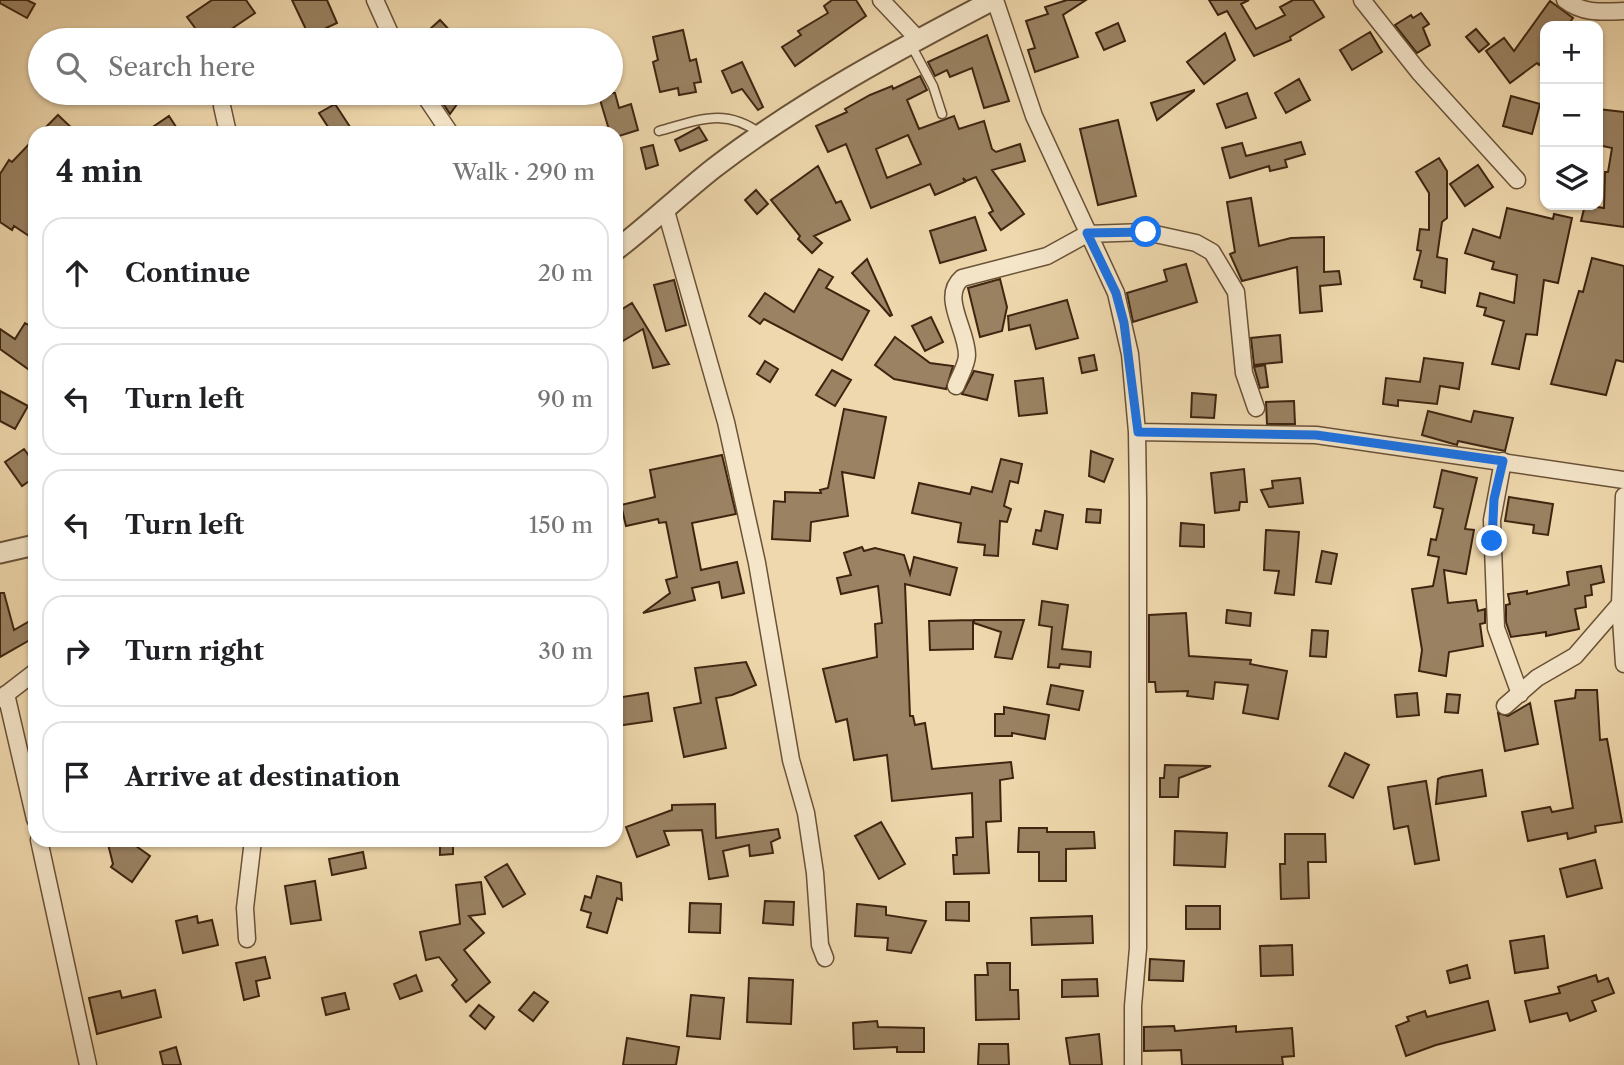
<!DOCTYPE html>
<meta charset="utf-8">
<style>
body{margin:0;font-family:"Libre Caslon Text",serif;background:#f2f2f2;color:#202124}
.controls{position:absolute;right:21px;top:21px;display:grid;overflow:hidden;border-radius:14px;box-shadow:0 2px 5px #0004}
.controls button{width:63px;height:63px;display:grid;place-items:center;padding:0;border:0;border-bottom:2px solid #e0e0e0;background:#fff;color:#202124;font:35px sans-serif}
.stop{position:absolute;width:21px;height:21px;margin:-16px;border:5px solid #1a73e8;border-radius:50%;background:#fff}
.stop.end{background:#1a73e8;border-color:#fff;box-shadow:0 2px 7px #0008}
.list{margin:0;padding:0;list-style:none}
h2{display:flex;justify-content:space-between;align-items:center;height:91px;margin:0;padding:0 28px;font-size:30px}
h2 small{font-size:23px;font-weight:400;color:#757577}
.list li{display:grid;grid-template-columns:46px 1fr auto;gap:21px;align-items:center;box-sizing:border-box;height:112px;margin:0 14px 14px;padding:0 14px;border:2px solid #e0e0e0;border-radius:21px}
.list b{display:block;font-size:26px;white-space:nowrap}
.list em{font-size:23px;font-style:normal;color:#757577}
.icon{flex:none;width:38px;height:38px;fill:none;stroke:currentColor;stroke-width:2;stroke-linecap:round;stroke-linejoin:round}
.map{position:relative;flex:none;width:1624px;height:1065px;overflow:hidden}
.search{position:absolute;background:#fff;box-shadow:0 2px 5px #0004;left:28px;top:28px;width:595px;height:77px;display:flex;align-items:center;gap:18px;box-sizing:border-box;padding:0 24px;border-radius:38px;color:#757577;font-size:26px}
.panel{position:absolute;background:#fff;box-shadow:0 2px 5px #0004;left:28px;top:126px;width:595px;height:721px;border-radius:21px}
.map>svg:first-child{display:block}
</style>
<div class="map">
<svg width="1624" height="1065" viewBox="0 0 1624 1065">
<rect width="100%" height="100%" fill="#efd8ad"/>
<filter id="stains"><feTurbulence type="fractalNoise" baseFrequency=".00286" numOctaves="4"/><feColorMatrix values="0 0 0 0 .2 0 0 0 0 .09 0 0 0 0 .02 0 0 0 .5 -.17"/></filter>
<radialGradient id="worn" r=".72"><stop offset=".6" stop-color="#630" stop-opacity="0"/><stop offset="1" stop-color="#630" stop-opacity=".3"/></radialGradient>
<path fill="#9a8262" stroke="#3d2510" stroke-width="2" fill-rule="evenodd" d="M0 0H27L35 4 27 18 0 3Z
M212 0H246L255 13 215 40H204L187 17Z
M292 0H327L337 23 326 28 330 36 311 40Z
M832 0H856L866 16 795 66 782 47 801 35 798 31 828 13 824 6Z
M1067 0H1086L1063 15 1078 57 1035 72 1028 50 1035 48 1026 21 1048 14 1045 7Z
M1209 0H1249L1241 4 1256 29 1285 15 1280 7 1293 0H1313L1324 17 1290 37 1291 40 1254 56 1227 11 1218 15Z
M1550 1 1573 18 1567 26H1545V56L1539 65 1537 63 1510 83 1486 51 1504 38 1514 51Z
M1421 13 1429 24 1423 28 1430 45 1417 53 1395 25 1411 15 1413 18Z
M440 20 453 34 446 40H418Z
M1118 23 1125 41 1104 50 1096 33Z
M1476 29 1489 44 1479 52 1466 37Z
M683 30 690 61 696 59 701 82 694 83 696 92 679 95 678 88 660 92 653 62 658 60 653 37Z
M1370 32 1382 52 1352 70 1340 50Z
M1225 33 1235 60 1204 84 1187 62Z
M987 35 1009 101 984 108 972 68 950 77 947 70 935 76 928 62Z
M742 62 763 107 758 110 742 89 732 93 722 71Z
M920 76 927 90 907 100 919 129 954 116 959 129 984 121 992 149 996 152 1020 144 1025 161 992 170 1024 214 1001 230 989 213 993 211 976 177 966 181 963 178 965 182 935 195 930 184 871 208 846 144 828 152 816 126 847 112 845 109 870 95 892 86 893 89ZM908 135 921 164 887 178 876 149Z
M1299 79 1310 100 1286 113 1275 93Z
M1194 90V91L1157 120 1151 103Z
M436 93H465L450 114Z
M598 93H615L619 108 631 104 638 130 616 137V133H610Z
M1247 93 1256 118 1226 128 1217 104Z
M1511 96 1540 104 1532 134 1503 126Z
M335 104 354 133H332L319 113Z
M1598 109 1624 112V227L1581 221 1585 205 1604 208 1605 172H1608L1612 148 1598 145Z
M58 115 77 133H40Z
M169 116 180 133H144Z
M1118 120 1136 196 1098 205 1080 129Z
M699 127 707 140 680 151 675 140Z
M35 138V240L14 226 12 230 0 222V174L9 160 12 162Z
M1301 142 1305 154 1285 160 1287 167 1270 171 1269 166 1230 178 1222 148 1242 143 1246 156Z
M653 145 658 165 646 169 641 148Z
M1439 158 1447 171V218L1442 222 1437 257 1447 259 1445 293 1421 287 1422 281 1414 279 1421 251 1417 250 1420 229 1429 230V193L1416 172Z
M1478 165 1493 187 1465 206 1450 184Z
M818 166 836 203 841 201 850 220 814 236 822 243 812 253 798 239 800 236 771 200Z
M756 190 768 204 757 214 745 200Z
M1251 198 1259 246 1291 238 1324 237V272L1339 271 1341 284 1320 286 1322 311 1300 313 1297 267 1242 281 1230 254 1235 252 1227 202Z
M1507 208 1553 219 1554 214 1572 218 1558 283 1544 280 1537 335 1526 334 1519 369 1492 364 1504 321 1484 315 1486 308 1477 306 1480 293 1514 303 1517 275 1492 269 1494 262 1465 253 1473 229 1500 238Z
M975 217 986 250 940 263 930 231Z
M1592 258 1624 266V362L1616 360 1606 395 1551 384 1579 291 1583 292Z
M867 259 892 315 890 316 852 273Z
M1186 264 1197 302 1133 322 1127 293 1167 281 1164 270Z
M819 269 833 277 826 288 869 311 842 360 764 319 760 324 749 316 765 293 794 312Z
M1000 279 1007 307 1002 331 980 337 968 288Z
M674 280 686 325 666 331 654 285Z
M1067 300 1078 338 1036 349 1030 325 1009 330 1008 316Z
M632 303 646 326 669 364 653 368 643 329 616 345V313Z
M931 317 943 342 925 351 912 326Z
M25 323 35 329V374L0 349V329L15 339Z
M1280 335 1282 362 1254 365 1251 338Z
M895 337 930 363 953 366 946 389 894 379 875 365Z
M1094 355 1097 370 1082 373 1079 358Z
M1424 358 1463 363 1459 389 1440 386 1437 404 1398 400V406L1383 404 1386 378 1420 382Z
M765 361 778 369 770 382 757 374Z
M1265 365 1268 387 1260 388 1254 367Z
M832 370 851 380 835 406 816 395Z
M974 371 993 375 987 400 962 394Z
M1043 378 1047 413 1019 416 1015 381Z
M0 391 28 406 15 429 0 421Z
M1192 393 1216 395 1214 418 1191 417Z
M1294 401 1295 424H1267L1266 402Z
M844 409 886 417 874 478 842 472 848 516 811 522 810 541 772 539 774 501 785 502V492L821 493 820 490 828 488Z
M1428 411 1471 422 1474 411 1513 418 1505 451 1458 441 1457 445 1422 435Z
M24 449 35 464V477L22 486 5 462Z
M1091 451 1113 459 1104 482 1089 476Z
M722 455 736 514 692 523 701 570 737 562 744 593 722 598 719 582 692 588 695 600 643 613 670 593 666 580 677 577 666 522 659 523 658 519 626 526 621 505 655 497 650 470Z
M1001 459 1022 464 1018 483 1010 481 1004 506 1011 509 1007 522 1000 521 998 556 984 555 985 545 958 542 961 523 912 513 919 483 970 494 972 487 992 492Z
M1244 469 1247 502H1240L1239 510 1215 513 1211 473Z
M1442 470 1477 478 1465 529 1474 530 1466 574 1444 570 1448 603 1476 600 1478 611 1485 609V623L1480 624 1483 646 1449 652 1446 676 1419 671 1422 650 1412 589 1433 586 1439 557 1428 555 1431 539 1436 540 1443 509 1434 507Z
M1300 478 1303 503 1269 507 1261 490 1273 488 1272 481Z
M1509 497 1553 504 1548 535 1533 533 1534 525 1505 521Z
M1087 509 1101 510 1100 523 1086 522Z
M1045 511 1063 515 1057 549 1033 544 1036 530 1041 531Z
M1181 523 1204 525V547L1180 546Z
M1266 530 1299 532 1294 595 1275 593 1279 571 1264 570Z
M862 547 864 551 875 548 904 555 910 574 914 557 957 568 950 595 905 584 910 716H913L915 725 925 723 932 769 1011 762 1013 778 1000 780 1001 821 986 822 989 873 954 874 953 855H957L956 838 973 837 972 793 892 801 887 755 854 760 847 719 836 722 823 669 877 657 875 624 882 623 878 586 841 594 837 578 851 575 844 553Z
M1322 551 1337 554 1331 584 1316 582Z
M1601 566 1604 582 1591 585 1592 595 1585 596 1586 607 1575 609 1579 629 1546 636V632L1511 637 1506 622V605L1510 604 1508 594 1527 591V594L1569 585 1567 572Z
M0 593H4L14 630 35 618V637L0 657Z
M1042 601 1068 605 1062 649 1091 652 1090 667 1060 664 1059 668 1048 667 1052 627 1039 625Z
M1227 610 1251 613 1250 626 1226 623Z
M1186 613 1189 656 1251 660 1250 664 1287 671 1278 719 1243 713 1248 685 1215 682 1213 699 1187 696 1188 691 1156 692 1155 682H1149V615Z
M973 620V649L930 650 929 621Z
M974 620H1024L1012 659 995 657 1001 632 974 623Z
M1312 630 1328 631 1326 657 1310 656Z
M746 662 756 685 732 695 716 698 726 748 684 757 674 708 701 703 695 668Z
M1051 685 1083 691 1079 710 1047 704Z
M1576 690H1597L1600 740 1607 739 1622 822 1595 826 1596 832 1568 839 1567 833 1528 841 1522 812 1550 807 1552 812 1573 808 1555 701 1575 698Z
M648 693 652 721 616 726V698Z
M1417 693 1419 715 1397 717 1395 695Z
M1447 694 1460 695 1458 713 1445 712Z
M1530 703 1538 744 1505 751 1498 713 1508 716Z
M1004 707 1049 715 1045 739 1012 733V736H995V714H1004Z
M1345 753 1369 765 1353 798 1329 786Z
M1165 765 1211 766 1179 778 1178 797H1160V778H1164Z
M1482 770 1486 796 1436 804 1438 779 1442 777Z
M1426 781 1439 860 1415 864 1408 826 1394 829 1388 787Z
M715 804 716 838 778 829 780 838 771 842 773 853 750 856 749 845 723 851 728 876 709 879 702 830 664 831 669 845 637 857 626 827 672 810V805Z
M881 822 905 864 879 879 855 836Z
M1019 828H1047V832H1094L1095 848 1066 849V881H1039V852H1018Z
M1175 831 1227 833 1225 867 1174 865Z
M1285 834H1325L1326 862H1308L1309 898 1281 899 1280 864H1285Z
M107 840H135L136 846 150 856 132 882 111 867 113 864Z
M440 840H453V854L440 855Z
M363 852 366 868 332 875 329 859Z
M1595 860 1602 888 1567 897 1560 869Z
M507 864 525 894 503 907 485 877Z
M597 876 621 883 622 900 617 898 607 933 587 927 591 913 581 910 585 896 591 898Z
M315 881 321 920 291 924 285 886Z
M481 882 485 914 469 916 484 933 464 950 490 982 466 1002 452 985 457 980 439 957 426 960 420 932 460 924 456 885Z
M765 901 794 902 793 925 763 923Z
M946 902H969V921L946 920Z
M690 903 721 904 720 933 689 932Z
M857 904 886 907V915L926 921 911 953 887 950 888 938 855 936Z
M1186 906H1220V929H1186Z
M197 916 198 923 212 920 218 945 183 953 176 921Z
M1092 916 1093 943 1032 945 1031 918Z
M1544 936 1548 968 1515 973 1510 941Z
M1292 945 1293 975 1261 976 1260 946Z
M265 957 270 978 256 981 259 996 244 1000 236 963Z
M1150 959 1184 961 1183 981 1149 980Z
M987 963H1010V990H1018L1019 1019 976 1020 975 975H988Z
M1467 965 1470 978 1450 983 1447 971Z
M416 975 422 991 400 999 394 984Z
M1596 975 1598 982 1608 978 1614 993 1592 1001 1596 1011 1570 1021 1567 1013 1530 1022 1525 1001 1560 993 1558 987Z
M749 978 793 980 791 1024 747 1022Z
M1097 979 1098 996 1062 997V980Z
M155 990 161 1017 97 1034 89 998 120 991 122 998Z
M534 992 548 1002 533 1021 519 1010Z
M345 993 349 1009 326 1015 322 998Z
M691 995 724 998 720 1039 687 1036Z
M1488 1001 1495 1030 1436 1045 1406 1056 1396 1026 1409 1021 1407 1017 1425 1011 1427 1017Z
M479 1005 494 1017 485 1029 470 1016Z
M877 1021 878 1027 924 1028V1052H897V1047L854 1049 853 1023Z
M1174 1026 1175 1031 1236 1026V1032L1292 1028 1294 1056 1282 1057 1283 1065H1182L1181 1050 1144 1051V1027Z
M1099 1034 1102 1065H1070L1066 1038Z
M627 1038 679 1047 676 1065H623Z
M979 1044H1008L1009 1065H978Z
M176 1047 181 1065H163L160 1052Z"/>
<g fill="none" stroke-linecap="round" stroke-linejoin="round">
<g stroke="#6a5237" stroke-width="11">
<path id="service" d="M910 43 933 86 942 114
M659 131C699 120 725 107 761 134"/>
</g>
<g stroke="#6a5237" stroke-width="19">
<path id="minor" d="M375 0 393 40
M881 0 918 39
M995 0 1034 116 1116 293 1130 354 1137 432 1138 500V948L1133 1006V1065
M1362 0 1419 72 1517 180
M1565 0C1583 14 1602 12 1624 11
M423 93 450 133
M222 106 228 133
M666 211 726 422 757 563 791 760 806 813 815 873 820 945 825 958
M956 386C959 377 967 365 967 355 967 329 940 297 962 278L1047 256 1087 234 1146 232 1196 243 1212 252 1236 292 1244 373 1256 408
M1137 432 1316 435 1624 480
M1503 461 1492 520 1496 628 1520 694
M1624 496 1620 604 1624 664
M6 694 35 819
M0 699 35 672
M1505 706 1537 678 1575 656 1620 604
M39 840 88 1065
M247 939 245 908 253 840"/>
</g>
<g stroke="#6a5237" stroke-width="23">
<path id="tertiary" d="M616 250C650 224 681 194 714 168 800 102 897 50 993 0
M0 553 35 545"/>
</g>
<use href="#service" stroke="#f5e6ca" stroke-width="8"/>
<use href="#minor" stroke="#f5e6ca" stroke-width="16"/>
<use href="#tertiary" stroke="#f5e6ca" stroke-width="19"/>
</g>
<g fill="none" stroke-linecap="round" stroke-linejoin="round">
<path stroke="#1a73e8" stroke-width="9" d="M1146 232 1087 233 1116 293 1124 323 1138 432 1316 435 1503 461 1494 499 1492 541"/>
</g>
<rect width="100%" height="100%" filter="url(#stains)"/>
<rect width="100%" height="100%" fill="url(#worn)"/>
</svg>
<div class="controls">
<button>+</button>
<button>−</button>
<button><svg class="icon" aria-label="layers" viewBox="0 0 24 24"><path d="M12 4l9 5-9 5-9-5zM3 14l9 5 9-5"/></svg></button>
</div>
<div class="stop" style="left:1146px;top:232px"></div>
<div class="stop end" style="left:1492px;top:541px"></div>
<div class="search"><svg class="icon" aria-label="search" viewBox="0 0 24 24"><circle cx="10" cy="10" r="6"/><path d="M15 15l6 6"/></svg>Search here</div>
<section class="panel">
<h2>4 min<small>Walk · 290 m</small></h2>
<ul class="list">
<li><svg class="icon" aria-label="ahead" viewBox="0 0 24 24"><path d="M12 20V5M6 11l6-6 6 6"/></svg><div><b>Continue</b></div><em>20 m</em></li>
<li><svg class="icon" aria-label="left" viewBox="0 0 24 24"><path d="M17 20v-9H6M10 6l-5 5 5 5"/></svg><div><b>Turn left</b></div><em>90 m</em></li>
<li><svg class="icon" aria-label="left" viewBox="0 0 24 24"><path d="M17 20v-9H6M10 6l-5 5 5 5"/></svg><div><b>Turn left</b></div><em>150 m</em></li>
<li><svg class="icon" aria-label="right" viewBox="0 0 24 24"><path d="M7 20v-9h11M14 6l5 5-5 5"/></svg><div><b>Turn right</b></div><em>30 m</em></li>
<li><svg class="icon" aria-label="arrive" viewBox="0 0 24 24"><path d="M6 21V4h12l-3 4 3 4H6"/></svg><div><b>Arrive at destination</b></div></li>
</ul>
</section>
</div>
